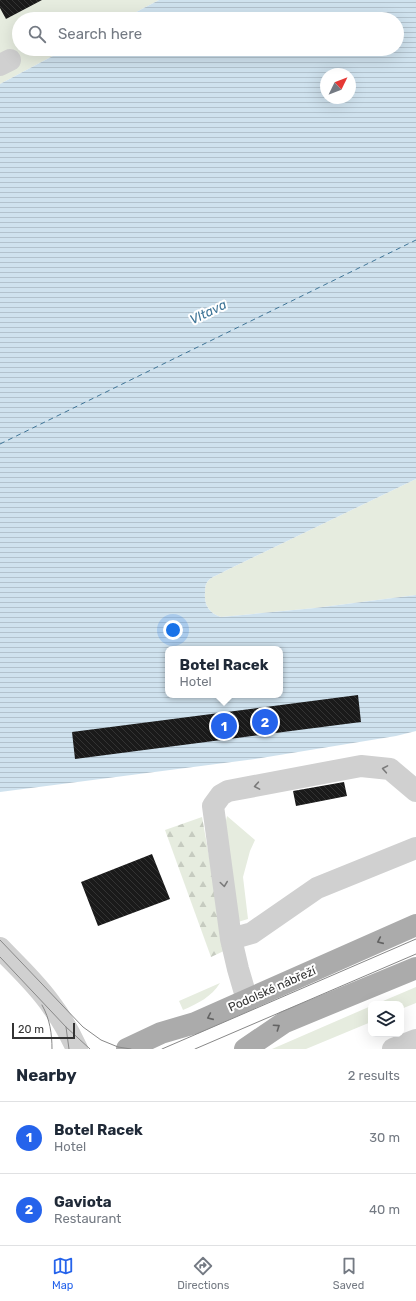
<!DOCTYPE html>
<meta charset="utf-8">
<style>
body{margin:0;font-family:Rubik,sans-serif;background:#f6f6f7;color:#1f2937}
.controls{position:absolute;right:12px;bottom:12px;display:grid;overflow:hidden;border-radius:8px;box-shadow:0 4px 16px #0002}
.controls button{width:36px;height:36px;display:grid;place-items:center;padding:0;border:0;border-bottom:1px solid #e0e1e3;background:#fff;color:#1f2937;font:20px sans-serif}
.compass{position:absolute;left:320px;top:68px;width:36px;height:36px;border-radius:50%;background:#fff;box-shadow:0 4px 16px #0002;rotate:47deg}
.scale{position:absolute;left:12px;bottom:10px;width:63px;box-sizing:border-box;padding-left:4px;border:2px solid #333;border-top:0;font-size:11px;line-height:14px;white-space:nowrap;color:#333;-webkit-text-stroke:3px #fff;paint-order:stroke}
.you{position:absolute;left:173px;top:630px;width:14px;height:14px;margin:-10px;border:3px solid #fff;border-radius:50%;background:#1a73e8;box-shadow:0 0 0 6px #1a73e833}
.badge{display:grid;place-items:center;width:26px;height:26px;border-radius:50%;background:#2563eb;color:#fff;font-size:13px;font-weight:700}
.pin{position:absolute;translate:-50% -50%;border:2px solid #fff;box-shadow:0 1px 4px #0006}
.popup{position:absolute;left:165px;top:646px;width:118px;height:52px;box-sizing:border-box;display:grid;place-content:center;border-radius:8px;background:#fff;filter:drop-shadow(0 1px 3px #0005);font-size:13px;white-space:nowrap;color:#747a83}
.popup b{font-size:15px;color:#1f2937}
.popup::after{content:'';position:absolute;left:50%;top:100%;margin-left:-8px;border:8px solid transparent;border-top-color:#fff}
.list{margin:0;padding:0;list-style:none}
h2{display:flex;justify-content:space-between;align-items:center;height:52px;margin:0;padding:0 16px;font-size:17px}
h2 small{font-size:13px;font-weight:400;color:#747a83}
.list li{display:grid;grid-template-columns:26px 1fr auto;gap:12px;align-items:center;box-sizing:border-box;height:72px;padding:0 16px;border-top:1px solid #e0e1e3}
.list b{display:block;font-size:15px;white-space:nowrap}
.list p{margin:0;font-size:13px;white-space:nowrap;color:#747a83}
.list em{font-size:13px;font-style:normal;color:#747a83}
.icon{flex:none;width:22px;height:22px;fill:none;stroke:currentColor;stroke-width:2;stroke-linecap:round;stroke-linejoin:round}
.map{position:relative;flex:none;width:416px;height:1049px;overflow:hidden}
.search{position:absolute;background:#fff;box-shadow:0 4px 16px #0002;left:12px;right:12px;top:12px;height:44px;display:flex;align-items:center;gap:10px;box-sizing:border-box;padding:0 14px;border-radius:22px;color:#747a83;font-size:15px}
.sheet{height:196px;background:#fff}
nav{display:flex;justify-content:space-around;align-items:center;box-sizing:border-box;height:56px;border-top:1px solid #e0e1e3;background:#fff;font-size:11px;color:#747a83}
nav a{display:grid;justify-items:center;gap:2px}
nav .on{color:#2563eb}
.map>svg:first-child{display:block}
</style>
<div class="map">
<svg width="416" height="1049" viewBox="0 0 416 1049">
<defs>
<pattern id="forest-firs" width="22" height="20" patternUnits="userSpaceOnUse"><rect width="22" height="20" fill="#e6ecdf"/><path d="M5 1l3.5 6h-7zM16 11l3.5 6h-7z" fill="#c6cbc0"/></pattern>
<pattern id="water-rules" width="6" height="5" patternUnits="userSpaceOnUse"><rect width="6" height="5" fill="#cfe2ee"/><path d="M0 2.5h6" fill="none" stroke="#b2c2cd"/></pattern>
<pattern id="building-back-hatch" width="6" height="6" patternUnits="userSpaceOnUse"><rect width="6" height="6" fill="#1a1a1a"/><path d="M-1 5l2 2M0 0l6 6M5-1l2 2" fill="none" stroke="#333"/></pattern>
</defs>
<rect width="100%" height="100%" fill="#fff"/>
<path fill="#e6ecdf" d="M0 0H159L123 19H19V49H66L0 84Z
M416 479V595L315 608 221 617C209 613 204 605 205 593 205 590 205 584 208 581 211 577 220 574 225 571Z
M227 816 255 840 250 851 243 877 248 919 238 922 225 825Z
M220 983C211 997 199 1003 183 1010L179 1001Z
M416 987V1003L401 1009V1004H376Z
M371 1006V1022L306 1049H272Z"/>
<path fill="url(#forest-firs)" d="M202 817 226 950 211 957 165 830Z"/>
<path fill="url(#water-rules)" fill-rule="evenodd" d="M159 0H416V479L225 571C220 574 211 577 208 581 205 584 205 590 205 593 204 605 209 613 221 617L315 608 416 595V731L396 736 255 759 0 792V84L66 49H397V19H123ZM326 74H350V98H326ZM168 649H280V695H168Z"/>
<g fill="none" stroke-linecap="round" stroke-linejoin="round">
<path stroke="#3f7597" stroke-width="1" stroke-dasharray="5 4" stroke-linecap="butt" d="M0 444 416 240"/>
</g>
<path fill="url(#building-back-hatch)" d="M0 0H42L6 19 0 8Z
M358 695 361 722 75 759 72 732Z
M344 782 347 796 296 806 293 791Z
M152 854 170 899 98 926 81 882Z"/>
<g fill="none" stroke-linecap="round" stroke-linejoin="round">
<path stroke="#d0d0d0" stroke-width="22" d="M0 65 10 60
M416 791 390 769 361 766 228 791 221 795 213 806 231 939 252 933 317 888 416 848
M231 939 238 969 247 1000
M0 948C18 967 38 985 52 1006 62 1019 70 1034 77 1049
M393 1049 416 1040"/>
<path stroke="#ababab" stroke-width="22" d="M127 1049 161 1033 195 1023 416 925
M245 1049 285 1022 416 968"/>
<path stroke="#888" stroke-width="1" d="M0 940 83 1027 101 1040 118 1047 131 1049
M0 957 66 1027 90 1049
M42 1005C50 1019 52 1034 52 1049
M66 1027 69 1049
M162 1049 416 939
M195 1049 416 954"/>
</g>
<defs><path id="oneway-chevron" d="M-2-3.5L2.5 0L-2 3.5" fill="none" stroke-width="1.6" stroke-linecap="round" stroke-linejoin="round"/></defs>
<g stroke="#7a7a7a">
<use href="#oneway-chevron" transform="translate(385 769) rotate(-170)"/>
<use href="#oneway-chevron" transform="translate(257 786) rotate(170)"/>
<use href="#oneway-chevron" transform="translate(224 884) rotate(82)"/>
</g>
<g stroke="#636363">
<use href="#oneway-chevron" transform="translate(380 941) rotate(156)"/>
<use href="#oneway-chevron" transform="translate(210 1017) rotate(156)"/>
<use href="#oneway-chevron" transform="translate(277 1027) rotate(-34)"/>
</g>
<g text-anchor="middle" dominant-baseline="central" stroke-width="4" stroke-linejoin="round" paint-order="stroke">
<g font-size="12" fill="#333" stroke="#fff">
<text transform="translate(272 989) rotate(-24)">Podolské nábřeží</text>
</g>
<g font-size="13" font-style="italic" fill="#3f7597" stroke="#fff">
<text transform="translate(208 312) rotate(-26)">Vltava</text>
</g>
</g>
</svg>
<div class="controls">
<button><svg class="icon" aria-label="layers" viewBox="0 0 24 24"><path d="M12 4l9 5-9 5-9-5zM3 14l9 5 9-5"/></svg></button>
</div>
<svg class="compass" viewBox="-18 -18 36 36"><path d="M0-13l5 13h-10z" fill="#e53935"/><path d="M0 13l5-13h-10z" fill="#747a83"/></svg>
<div class="scale">20 m</div>
<div class="you"></div>
<div class="pin badge" style="left:224px;top:726px">1</div>
<div class="popup"><b>Botel Racek</b>Hotel</div>
<div class="pin badge" style="left:265px;top:722px">2</div>
<div class="search"><svg class="icon" aria-label="search" viewBox="0 0 24 24"><circle cx="10" cy="10" r="6"/><path d="M15 15l6 6"/></svg>Search here</div>
</div>
<section class="sheet">
<h2>Nearby<small>2 results</small></h2>
<ul class="list">
<li><span class="badge">1</span><div><b>Botel Racek</b><p>Hotel</p></div><em>30 m</em></li>
<li><span class="badge">2</span><div><b>Gaviota</b><p>Restaurant</p></div><em>40 m</em></li>
</ul>
</section>
<nav>
<a class="on"><svg class="icon" aria-label="map" viewBox="0 0 24 24"><path d="M3 6l6-2 6 2 6-2v14l-6 2-6-2-6 2zM9 4v14M15 6v14"/></svg>Map</a>
<a><svg class="icon" aria-label="directions" viewBox="0 0 24 24"><path d="M12 3l9 9-9 9-9-9zM9 14v-3h6M13 9l2 2-2 2"/></svg>Directions</a>
<a><svg class="icon" aria-label="saved" viewBox="0 0 24 24"><path d="M7 4h10v16l-5-4-5 4z"/></svg>Saved</a>
</nav>
